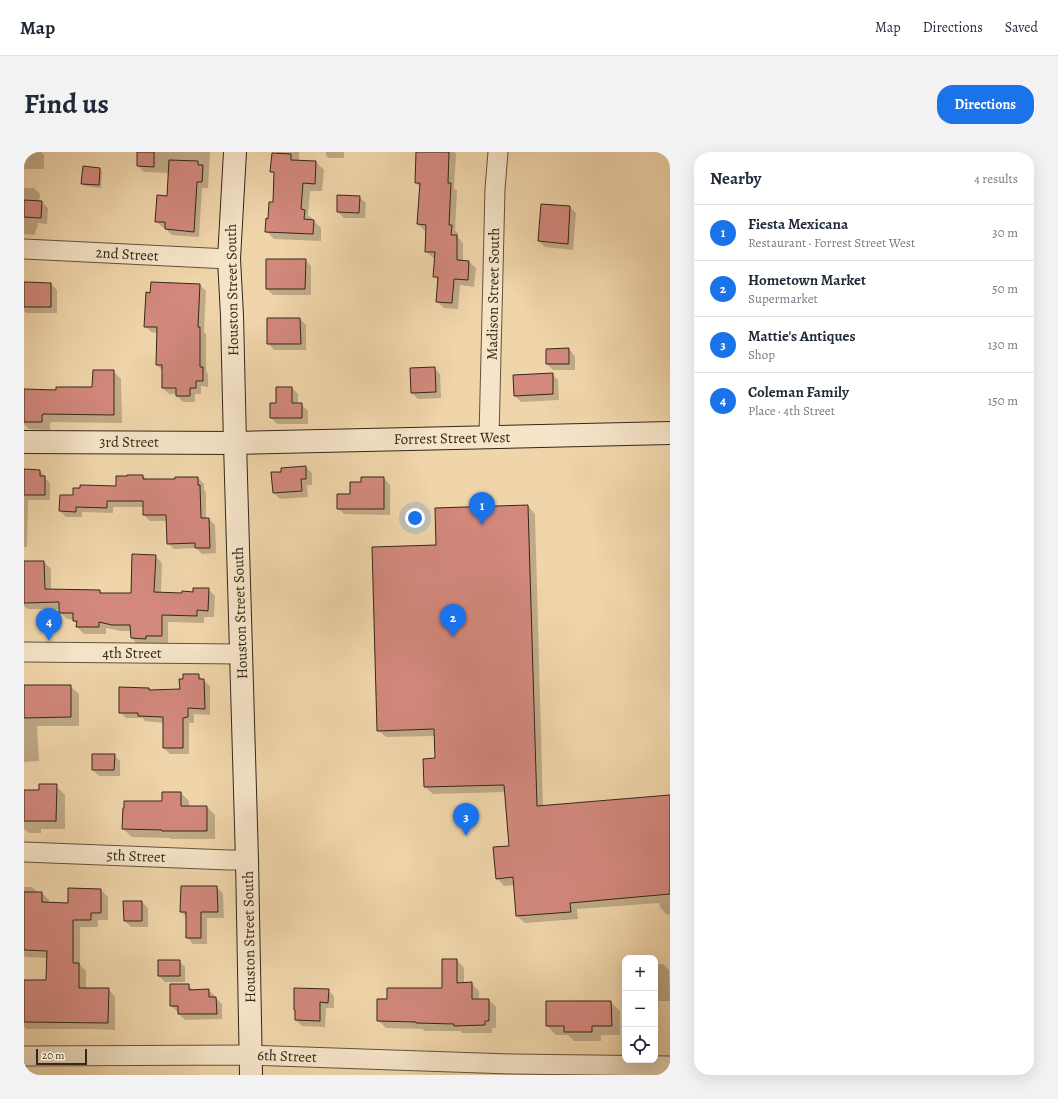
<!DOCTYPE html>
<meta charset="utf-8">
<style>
body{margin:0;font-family:Alegreya,serif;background:#f2f2f3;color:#1f2937}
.controls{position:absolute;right:12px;bottom:12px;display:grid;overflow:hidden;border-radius:8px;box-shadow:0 4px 16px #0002}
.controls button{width:36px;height:36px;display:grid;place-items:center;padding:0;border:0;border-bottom:1px solid #e0e1e3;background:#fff;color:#1f2937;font:20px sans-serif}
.scale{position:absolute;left:12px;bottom:10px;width:51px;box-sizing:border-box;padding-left:4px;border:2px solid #332819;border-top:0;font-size:11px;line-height:14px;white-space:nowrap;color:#332819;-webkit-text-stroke:3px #f5e4c8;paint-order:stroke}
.you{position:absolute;left:391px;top:366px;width:14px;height:14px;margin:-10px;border:3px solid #fff;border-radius:50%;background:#1a73e8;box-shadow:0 0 0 6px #1a73e833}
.badge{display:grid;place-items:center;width:26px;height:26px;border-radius:50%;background:#1a73e8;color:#fff;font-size:13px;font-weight:700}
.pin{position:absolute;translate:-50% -33px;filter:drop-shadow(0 1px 2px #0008)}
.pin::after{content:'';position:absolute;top:21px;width:14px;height:12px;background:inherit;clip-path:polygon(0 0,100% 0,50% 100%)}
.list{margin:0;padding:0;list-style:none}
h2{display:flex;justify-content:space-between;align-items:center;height:52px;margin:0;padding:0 16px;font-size:17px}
h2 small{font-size:13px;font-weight:400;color:#747a83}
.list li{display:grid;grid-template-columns:26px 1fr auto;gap:12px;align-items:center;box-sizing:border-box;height:56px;padding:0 16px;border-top:1px solid #e0e1e3}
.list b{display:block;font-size:15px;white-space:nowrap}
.list p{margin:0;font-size:13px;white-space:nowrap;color:#747a83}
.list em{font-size:13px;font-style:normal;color:#747a83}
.icon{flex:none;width:22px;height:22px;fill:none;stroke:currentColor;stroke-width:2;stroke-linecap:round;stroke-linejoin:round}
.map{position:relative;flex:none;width:646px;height:923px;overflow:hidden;border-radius:16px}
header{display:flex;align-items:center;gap:24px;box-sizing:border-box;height:56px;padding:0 20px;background:#fff;border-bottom:1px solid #e0e1e3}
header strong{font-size:19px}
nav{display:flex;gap:22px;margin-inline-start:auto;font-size:14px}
.intro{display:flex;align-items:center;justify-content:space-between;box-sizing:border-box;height:96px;padding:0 24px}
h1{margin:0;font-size:28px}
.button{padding:10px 18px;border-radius:16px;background:#1a73e8;color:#fff;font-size:14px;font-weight:700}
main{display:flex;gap:24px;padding:0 24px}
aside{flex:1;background:#fff;border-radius:16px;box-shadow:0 4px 16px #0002}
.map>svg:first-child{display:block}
</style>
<header>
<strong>Map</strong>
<nav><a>Map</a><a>Directions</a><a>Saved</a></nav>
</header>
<div class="intro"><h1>Find us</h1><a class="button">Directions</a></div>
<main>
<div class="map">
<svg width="646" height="923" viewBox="0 0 646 923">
<rect width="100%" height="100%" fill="#f0d5aa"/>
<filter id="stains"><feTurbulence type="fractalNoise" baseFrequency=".005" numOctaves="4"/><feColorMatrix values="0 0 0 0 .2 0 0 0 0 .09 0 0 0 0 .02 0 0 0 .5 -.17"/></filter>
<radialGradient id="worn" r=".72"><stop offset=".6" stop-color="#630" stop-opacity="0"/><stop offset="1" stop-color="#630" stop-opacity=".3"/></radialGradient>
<path fill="#0003" d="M0 0H17L20 3V17H0Z
M114 0H186L184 36H178L175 85 148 83 142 77V76L138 75 132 69 144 45 145 21 120 20 114 14Z
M253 0H275V10H292L300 18 298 39H286L284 63 288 66V68L290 69 297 76V89L250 87 242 79 250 51 251 23 247 19Z
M302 0H320V6H304L302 3Z
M393 0H430L432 2 430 36 433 39 431 78 434 81V85L439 91V109L445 110 452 116 450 135 436 133 434 157 420 156 413 149 415 129 410 124 411 106H409L402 99 403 79H401L394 72 397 36 392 31Z
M76 17 78 19 77 36 61 34 58 32Z
M0 36H10L16 42 15 50H18L24 56 23 72 14 71 13 77H12L11 83 0 82Z
M335 45 342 51 341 66H320L314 60Z
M518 53 546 55 552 61 549 98 521 95 515 89Z
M281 108 287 114V143H249L243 137Z
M0 132H27L33 138V161H2L0 159Z
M176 133 182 139 180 180 182 182V219L184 222V235L177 234V242H171V250H159L153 244V242H145L139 236V219L133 213 134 181 127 180 121 174 127 142Z
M276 167 282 173V198H250L244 191Z
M545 197 551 204V218H529L523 212V198Z
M410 216 416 222 417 246 394 247 388 241Z
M89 219 97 227 98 271 27 270V271H26V278L5 277 0 272V238L33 239 69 236Z
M528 222 534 228 535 248 497 250 491 244Z
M268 236 274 242V252H277L284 259V272H253L247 266V252H253Z
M281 315 288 321V333H283L284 345 256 347 250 341 258 320Z
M0 318 16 319 21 324V326L26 331V348H4L3 395H0Z
M119 324 123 328H152L174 326 180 332V338L182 340V367H185L191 373 192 401 178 402 172 396 150 397 144 391 143 369H126L120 363V355H89V361L58 360V365H42L36 359 50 344 93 335Z
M360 326 366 333V363L320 362 314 356 338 331Z
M504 354 511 362 519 654 646 644V762L643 763 636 755 635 751 553 757 554 767 501 771 493 764 491 733 480 734 473 726 486 695 482 640 409 642 401 635 412 607 411 584 362 585 354 578 413 394Z
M131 404 138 411 137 441 159 442 170 441 184 437 191 444 190 465H180V471L144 470V491H129V493H114L108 486 107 479H96L82 476V482H60L53 475V472L50 469V468L43 467 36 460V457H4L0 454V410H20L27 417V438L76 439 79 442H107Z
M174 523 186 534V563L170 562V571H165V602H146L140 596V571L121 569 119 566H102L96 560V536L125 537 127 539 157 538Z
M0 534H46L55 542V574H13L15 609 0 610Z
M90 603 96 609V624H75L69 618Z
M32 634 41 643V677H17V681H5L0 677V639H16Z
M157 641 165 649V655H183L191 663V687H147L146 686 108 685 99 677Z
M0 735H8L14 741H18L25 748V751L45 752 77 738 84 745V768H74V775H56V813L62 819V837H84L91 845V878L67 877H2L0 874V829H23L24 806 2 805 0 804Z
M158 735H193L199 742 200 766H183V792H169L163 785V765L157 760Z
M100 750H118L124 756V775H107L101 769Z
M433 808 440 816V832H448L455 839V848H465L472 855V876H468V881H438L437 879H400L399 877 362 876 354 868 364 848 419 837Z
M155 809 161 815V830H141L135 824Z
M631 812H639L645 818 646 849H631Z
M164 833 170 838H184L191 844V846H192L198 852V867L161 868 155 862V860H154L147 854Z
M271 837 304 838 310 844V856H302L301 875 278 874 272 868V860L271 858Z
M523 850H587L596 859V883H577V889H550L544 883H532L523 874Z"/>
<path fill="#d2887c" stroke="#332819" d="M113 0H130V15L113 14Z
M392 0H425L424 31H427L425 73H428L427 83H433V108L445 109 444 128 430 127 428 151 412 150 414 125H409L411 100H401L402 73 393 72 396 31H391Z
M248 1 267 2V8L292 9 291 32 279 31 277 57 281 58 280 67 290 68 289 82 241 80 242 66 244 67 245 50H249L250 20H246Z
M145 8 174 9V13H179L178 30H173L170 80 141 77V70H131L133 43 143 44Z
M59 14 76 16 75 33 57 32Z
M313 43 336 44 335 61 313 60Z
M0 48 18 49 17 66 0 65Z
M517 52 546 54 544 92 514 89Z
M242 107H282L281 137H242Z
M0 130 27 131V155H0Z
M127 130 176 132 174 175H176V215H179V229H172V236H166V244H152V236H138V213H132L133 175H120L122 140 126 141Z
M243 166H276L277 192H243Z
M545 196V212H522V197Z
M411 215 412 240 387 241 386 216Z
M69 218H90V263L19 262V263H18V270H0V237L32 238V235H68Z
M529 221V242L490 244 489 223Z
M252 235H268V251H278V266H246V251H252Z
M282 314V327H277L278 339 249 341 247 320H257V316Z
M0 317 16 318V324H21V343H0Z
M103 323H119V327H151V325H174V333H176L177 366H185L186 396H171V391L143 392 142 363H119V349H83V356L52 355V360L35 359 36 343H49V336H56V333L92 334V324H103Z
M337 325H360V357H313V342H326V330H337Z
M504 353 513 654 646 643V742L546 751 547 760 492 764 489 725 472 727 469 695 485 694 480 633 400 635 399 607 411 606 410 577 353 579 348 395 412 393 411 356Z
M108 402 132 403 130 440 158 441V439L169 440V436H185L184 459 173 458V464L138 463V484H122V487L107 486 106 473H88L75 470V475H52L53 469H49V461H35V450L0 451V409H20L21 437 76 438V441H107Z
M159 522H175V527H180L181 557 164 556V565L159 566V596H139V565L114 564V561H95V535L125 536V538L156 537 155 527H159Z
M0 533H47V565L0 566Z
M68 602H91L90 618H68Z
M15 632H33L32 669H0V638H15Z
M138 640H157V654H183V679H138V678L98 677 99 656H100V649H138Z
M157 734H193L194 760H177V786H162V760H156Z
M44 736 77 737V761H67V768H49V811H55V836H85L84 871 0 870V828H22L23 799 0 798V740H18V750L44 751Z
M99 749H118V769H100Z
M418 807H433V831L448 830V847H465V869H461V873L430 874V872L392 871V870L353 869V847H363V836H418Z
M134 808H156V824H134Z
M146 832H165V838L185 837V845H192L193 862H154V854H146Z
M270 836 305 837 304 851 296 850V869L271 868V858H270Z
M522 849H587L588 874H568V880H540V874H522Z"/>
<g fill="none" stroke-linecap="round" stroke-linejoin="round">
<g stroke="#62533d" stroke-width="21">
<path id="street" d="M0 97 205 107
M465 285 471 37 474 0
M0 500 217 502
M0 700 205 708H223
M0 904 226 903 488 912 646 914"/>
</g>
<g stroke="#332819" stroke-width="24">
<path id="secondary" d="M211 0 205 107 208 164 211 291 223 708 227 923
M0 290 211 291 646 281"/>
</g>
<use href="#street" stroke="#f5e4c8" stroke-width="19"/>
<use href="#secondary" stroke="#f5e4c8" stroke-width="22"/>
</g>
<g text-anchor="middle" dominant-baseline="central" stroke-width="3" stroke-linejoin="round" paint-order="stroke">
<g font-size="15" fill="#332819" stroke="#f5e4c8">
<text transform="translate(103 102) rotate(3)">2nd Street</text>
<text transform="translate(208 138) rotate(-91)">Houston Street South</text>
<text transform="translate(469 142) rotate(-89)">Madison Street South</text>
<text transform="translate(428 286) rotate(-1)">Forrest Street West</text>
<text x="105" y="290">3rd Street</text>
<text transform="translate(216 461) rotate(-92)">Houston Street South</text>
<text x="108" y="501">4th Street</text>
<text transform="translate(112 704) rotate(2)">5th Street</text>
<text transform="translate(225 785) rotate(-91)">Houston Street South</text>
<text transform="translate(263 904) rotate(2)">6th Street</text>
</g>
</g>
<rect width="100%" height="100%" filter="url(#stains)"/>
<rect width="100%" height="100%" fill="url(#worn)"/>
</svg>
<div class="controls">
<button>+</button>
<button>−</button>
<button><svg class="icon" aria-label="locate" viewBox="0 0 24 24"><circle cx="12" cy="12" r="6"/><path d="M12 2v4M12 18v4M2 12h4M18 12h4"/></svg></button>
</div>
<div class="scale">20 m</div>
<div class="you"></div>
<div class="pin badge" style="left:458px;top:373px">1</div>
<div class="pin badge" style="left:429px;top:485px">2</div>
<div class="pin badge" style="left:442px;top:684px">3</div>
<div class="pin badge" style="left:25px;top:489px">4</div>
</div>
<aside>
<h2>Nearby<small>4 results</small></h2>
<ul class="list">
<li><span class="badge">1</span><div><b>Fiesta Mexicana</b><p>Restaurant · Forrest Street West</p></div><em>30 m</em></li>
<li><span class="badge">2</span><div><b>Hometown Market</b><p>Supermarket</p></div><em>50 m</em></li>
<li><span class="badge">3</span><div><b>Mattie's Antiques</b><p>Shop</p></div><em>130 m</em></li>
<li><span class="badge">4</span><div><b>Coleman Family</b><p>Place · 4th Street</p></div><em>150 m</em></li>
</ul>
</aside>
</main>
